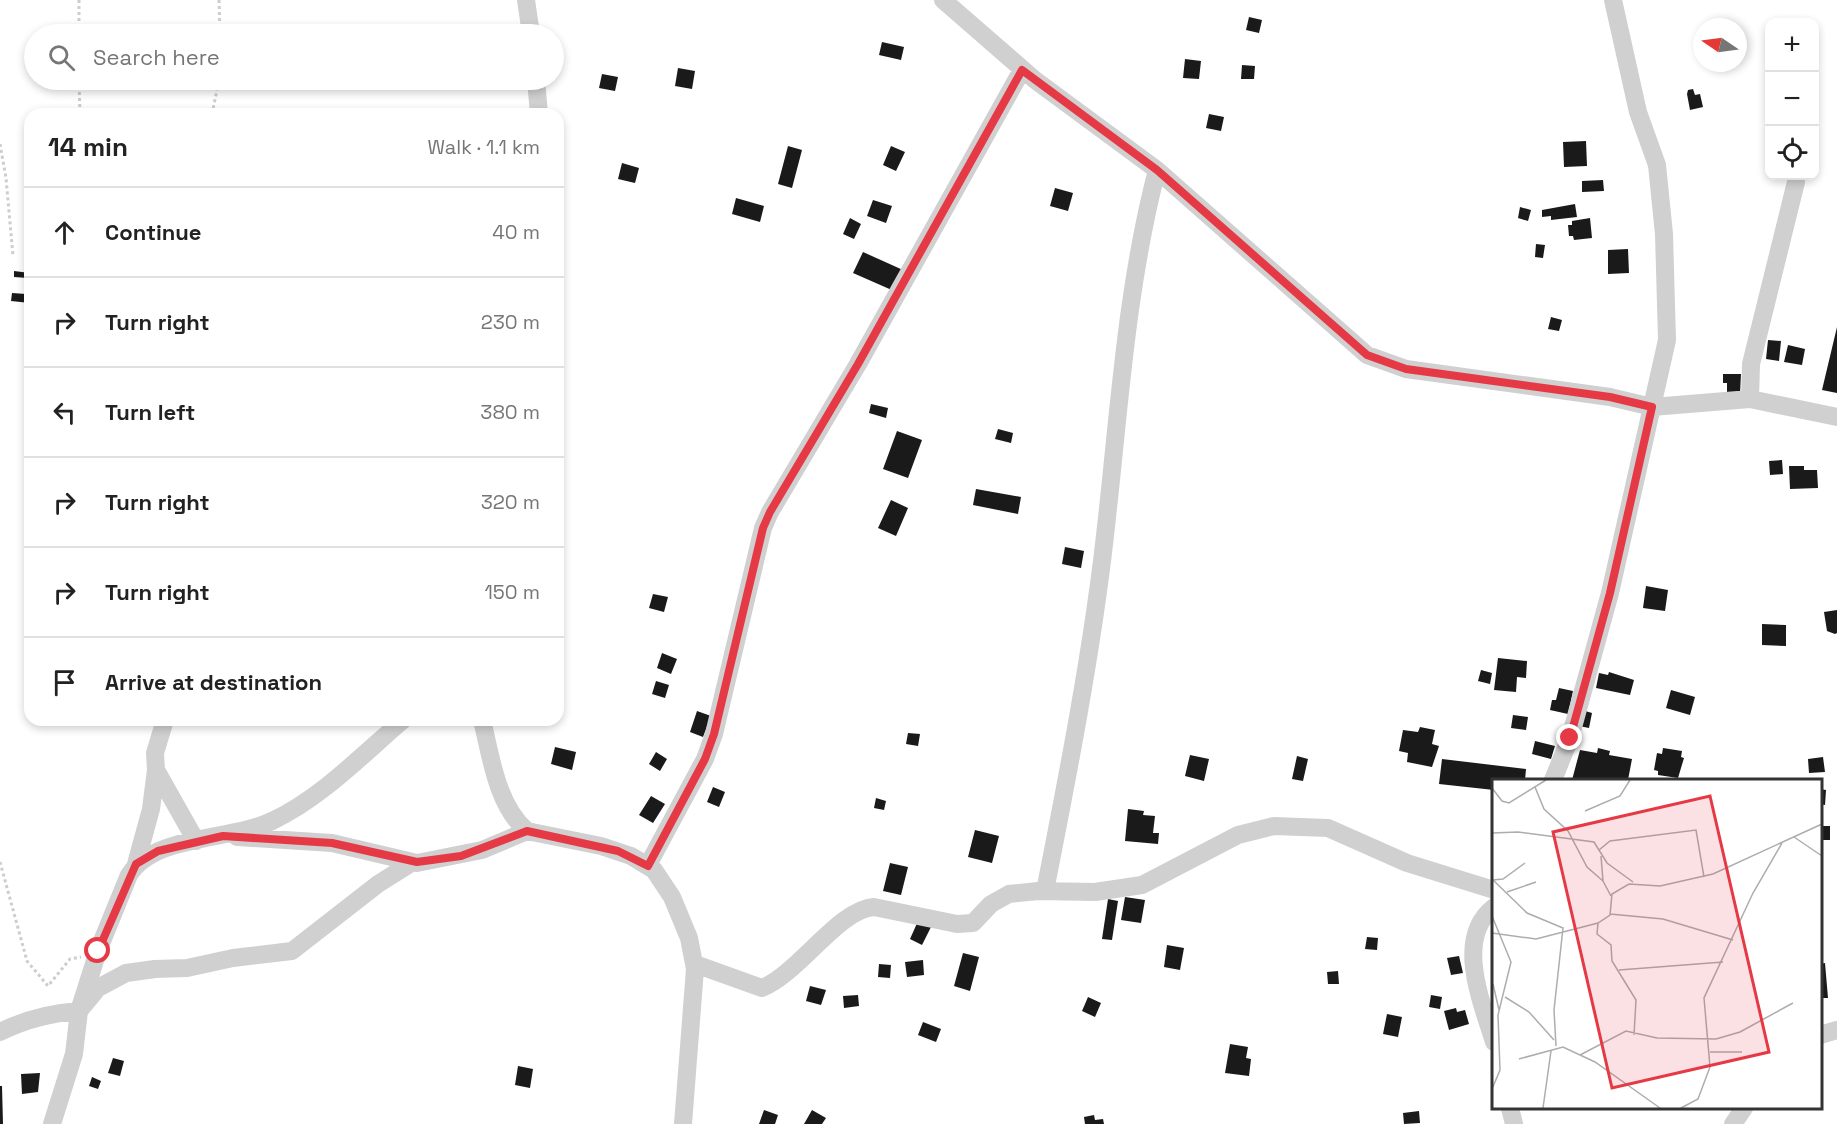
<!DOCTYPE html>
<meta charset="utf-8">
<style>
body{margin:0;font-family:"Space Grotesk",sans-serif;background:#f6f6f6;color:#222}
.controls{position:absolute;right:18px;top:18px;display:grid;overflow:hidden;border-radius:12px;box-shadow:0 3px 9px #0003}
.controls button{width:54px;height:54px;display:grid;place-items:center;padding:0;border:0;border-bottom:2px solid #e0e0e0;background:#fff;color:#222;font:30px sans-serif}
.compass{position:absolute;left:1693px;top:18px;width:54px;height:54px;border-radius:50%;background:#fff;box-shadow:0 3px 9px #0003;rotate:283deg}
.stop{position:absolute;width:18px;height:18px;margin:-14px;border:4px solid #e63946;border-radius:50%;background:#fff}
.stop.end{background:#e63946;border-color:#fff;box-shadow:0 2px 6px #0008}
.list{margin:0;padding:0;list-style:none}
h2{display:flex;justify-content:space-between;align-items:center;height:78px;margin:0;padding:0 24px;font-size:26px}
h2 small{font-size:20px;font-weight:400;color:#767676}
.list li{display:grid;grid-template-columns:39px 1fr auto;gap:18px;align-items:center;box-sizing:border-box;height:90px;padding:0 24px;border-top:2px solid #e0e0e0}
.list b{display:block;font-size:22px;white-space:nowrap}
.list em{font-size:20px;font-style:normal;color:#767676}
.icon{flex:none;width:33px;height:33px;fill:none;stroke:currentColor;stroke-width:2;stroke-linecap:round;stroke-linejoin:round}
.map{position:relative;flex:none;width:1837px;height:1124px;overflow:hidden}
.search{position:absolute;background:#fff;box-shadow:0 3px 9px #0003;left:24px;top:24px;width:540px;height:66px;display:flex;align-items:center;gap:15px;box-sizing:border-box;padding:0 21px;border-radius:33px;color:#767676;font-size:22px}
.panel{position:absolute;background:#fff;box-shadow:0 3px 9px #0003;left:24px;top:108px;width:540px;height:618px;border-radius:18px}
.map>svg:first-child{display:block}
</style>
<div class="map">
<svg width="1837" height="1124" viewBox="0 0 1837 1124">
<rect width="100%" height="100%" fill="#fff"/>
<path fill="#1a1a1a" d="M1249 17 1262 20 1259 33 1246 30Z
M882 42 904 47 901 60 879 55Z
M1185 59 1201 61 1199 79 1183 78Z
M1242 65 1255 66 1254 79H1241Z
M678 68 695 71 692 89 675 86Z
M602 74 618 77 615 91 599 88Z
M1693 89 1695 95 1700 94 1703 107 1690 110 1687 94 1688 90Z
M1209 114 1224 117 1221 131 1206 128Z
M1586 141 1587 166 1564 167 1563 142Z
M788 146 802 150 792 188 778 184Z
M891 146 905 152 896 171 883 165Z
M622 163 639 168 635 183 618 179Z
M1603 180 1604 191 1582 192V181Z
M1055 188 1073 193 1068 211 1050 206Z
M736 198 764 206 760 222 732 214Z
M873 200 892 206 886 223 867 216Z
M1575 204 1577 217 1551 220V216L1542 217V210Z
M1520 207 1531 210 1528 221 1518 218Z
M850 218 861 224 854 239 843 234Z
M1590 218 1592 238 1574 240 1573 236H1569L1568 225H1572V221Z
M1536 244 1545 245 1543 258 1535 257Z
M1628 249 1629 273 1608 274V250Z
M863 252 903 270 894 291 853 273Z
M14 271 30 273V303L11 301 12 293 26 294 28 278 14 277Z
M1551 317 1562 320 1559 331 1548 329Z
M1837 327V393L1822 390Z
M1768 340 1781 341 1779 361 1766 359Z
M1788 345 1805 349 1802 365 1784 362Z
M1723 374H1741L1740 394H1727V383H1723Z
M871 404 888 408 886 418 869 413Z
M998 429 1013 433 1011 443 995 439Z
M897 431 922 440 908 478 883 469Z
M1782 460 1783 474 1770 475 1769 461Z
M1789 466H1804V470H1817L1818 488 1790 489Z
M976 489 1021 497 1018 514 973 505Z
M891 500 908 508 896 536 878 528Z
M1065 547 1084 551 1081 568 1062 564Z
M1646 586 1668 590 1665 611 1643 608Z
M653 594 668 597 664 612 649 608Z
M1837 610V633L1835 634 1827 631 1824 612Z
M1762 624 1786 625V646L1762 645Z
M662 653 677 659 671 674 657 668Z
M1498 658 1527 661 1526 678 1517 677 1516 692 1494 690Z
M1481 670 1492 673 1490 684 1478 681Z
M1609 672 1634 680 1630 695 1596 688 1599 673 1608 675Z
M656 681 669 685 665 698 652 694Z
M1559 688 1573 691 1568 714 1550 710 1552 700H1556Z
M1671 690 1695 697 1690 715 1666 708Z
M1582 710 1592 713 1589 728 1579 726Z
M697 711 711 716 703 737 690 732Z
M1513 715 1528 717 1526 730 1511 728Z
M1420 727 1435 730 1432 744 1439 746 1432 767 1407 762 1408 753 1399 751 1403 730 1418 732Z
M908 733 920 734 918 746 906 744Z
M1535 741 1555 746 1551 759 1532 754Z
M555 747 576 752 572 770 551 764Z
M1598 748 1610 751 1609 755 1632 759 1628 780H1572L1580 750 1597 753Z
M1663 748 1682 751 1681 757 1684 758 1678 778 1658 775V771L1654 770 1657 753 1662 754Z
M656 752 667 759 660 771 649 764Z
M1190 755 1209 759 1204 781 1185 776Z
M1297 756 1308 759 1303 781 1292 779Z
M1823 757 1825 772 1809 773 1808 759Z
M1442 759 1526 769 1525 780H1494V790L1439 784Z
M713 787 725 792 719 807 707 802Z
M1820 789 1826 790 1825 805 1820 804Z
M651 796 665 804 653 823 639 815Z
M876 798 886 801 884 810 874 808Z
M1128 809 1144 811 1143 815 1155 816 1153 833H1159L1158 844 1125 841Z
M1820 826H1830V840H1820Z
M975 830 999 836 992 863 968 857Z
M890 863 908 867 901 895 883 891Z
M1125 897 1145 900 1141 923 1121 920Z
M1108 899 1118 901 1112 940 1102 939Z
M918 921 931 927 922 945 910 939Z
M1367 937 1378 938 1377 950 1365 949Z
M1167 945 1184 948 1180 970 1164 967Z
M963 953 979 957 970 991 954 986Z
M1459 956 1463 973 1451 975 1447 958Z
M923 960 924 975 907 977 905 962Z
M1825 963 1828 998H1820V964Z
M879 964 891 965 890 978 878 977Z
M1338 971 1339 984H1328L1327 972Z
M810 986 826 990 821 1005 806 1001Z
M858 995 859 1006 844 1008 843 996Z
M1431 995 1442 997 1440 1009 1429 1007Z
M1088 997 1101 1003 1095 1017 1082 1011Z
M1456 1008 1457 1012 1465 1010 1469 1024 1449 1030 1444 1011Z
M1387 1014 1402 1017 1398 1037 1383 1034Z
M923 1022 941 1029 936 1042 918 1035Z
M1230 1044 1248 1047 1246 1058 1251 1059 1249 1076 1225 1073Z
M113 1058 124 1061 120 1076 108 1073Z
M518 1066 533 1069 530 1088 515 1085Z
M40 1073 38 1092 22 1094 21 1074Z
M92 1077 101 1081 98 1089 89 1086Z
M0 1086H2L3 1124H0Z
M764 1110 778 1115 775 1124H759Z
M812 1110 826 1118 822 1124H804Z
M1419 1111 1420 1123 1404 1124 1403 1113Z
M1094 1115 1095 1120 1103 1119 1104 1124H1085L1084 1117Z"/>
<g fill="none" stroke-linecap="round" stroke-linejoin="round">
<path stroke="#cdcdcd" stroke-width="3" stroke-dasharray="3 3" stroke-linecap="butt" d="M79 0V34
M219 0 220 34
M79 80 80 114
M212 114 219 80
M0 144 6 178 13 256
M0 862 27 961 48 986 70 959 81 957"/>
<path stroke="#d0d0d0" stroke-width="18" d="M526 0 531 34
M943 0 1035 80 1157 170 1367 355 1406 369 1610 397 1652 407 1750 399 1837 417
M536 80 539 114
M1750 399 1751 364 1796 182
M165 720 155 753 156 770 196 841
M482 720C491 757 497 806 527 831L601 846 631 856 654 870 672 897 689 938 695 969 683 1124
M1553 780 1570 738 1610 593 1667 340 1664 234 1657 165 1638 112 1613 0
M237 837 332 843 417 863 482 850 527 831
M136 864 151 809 156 770
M648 865 705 759 714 734 763 528 770 512 858 364 1022 70
M1045 891C1066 784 1087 677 1101 569 1118 436 1123 300 1157 170
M1494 907C1454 938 1482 1003 1494 1042
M695 964 762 988C799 973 839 909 874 907L957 924 973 923 991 904 1009 894 1038 891 1095 892 1142 885 1238 835 1274 826 1328 828 1407 863 1494 890
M0 1032C26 1019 50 1013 79 1011L98 988 126 973 155 969 187 968 233 958 292 951 378 884 413 862
M1820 1035 1837 1030
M1510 1108 1514 1124
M52 1124 74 1054 79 1011 98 951 129 875C155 834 230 841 272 821 321 798 362 755 403 720
M1733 1124 1744 1108"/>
</g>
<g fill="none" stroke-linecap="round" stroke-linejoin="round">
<path stroke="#e63946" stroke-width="8" d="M98 951 136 864 158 851 223 836 332 843 417 862 461 856 527 831 618 851 648 866 705 759 714 734 763 528 770 512 858 364 1022 70 1157 170 1367 355 1406 369 1610 397 1652 407 1610 593 1570 738"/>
</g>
<g transform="translate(1492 779)">
<rect width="330" height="330" fill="#fff"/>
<path fill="none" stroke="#adadad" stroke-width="1.5" d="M43 8 52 30 76 52 95 88 111 102M0 9 10 22 17 24 54 1M93 32 128 17 138 1M0 54 26 53 102 63 115 84 141 103M302 58 330 77M107 71 118 62 204 51 212 98M109 77 111 102 119 117M0 100 35 134 71 149 62 231 64 267M1 101 11 100 33 84M15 113 44 103M118 135 171 140 241 161M0 137 19 183 6 236 8 291 0 310M106 144 105 155 119 166 120 182 144 221 142 256M0 154 44 160 106 144 118 136 120 115 137 105 168 107 221 95 330 45M127 191 231 183M1 205 7 231M13 218 37 233 62 261M218 273H250M88 276 134 252 165 259 224 260 248 253 301 224M27 280 71 268 103 283 168 329M51 329 59 272M189 329 206 320 218 288 212 219 261 114 290 64"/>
<path fill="#e63946" fill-opacity="0.15" stroke="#e63946" stroke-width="3" d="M218 17 277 273 120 309 61 53Z"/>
<rect width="330" height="330" fill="none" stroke="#333" stroke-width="3"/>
</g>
</svg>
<div class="controls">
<button>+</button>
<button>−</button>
<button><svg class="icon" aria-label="locate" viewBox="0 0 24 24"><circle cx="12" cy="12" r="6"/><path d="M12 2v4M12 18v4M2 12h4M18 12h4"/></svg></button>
</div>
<svg class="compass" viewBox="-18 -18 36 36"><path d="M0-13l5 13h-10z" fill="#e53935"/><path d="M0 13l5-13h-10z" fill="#767676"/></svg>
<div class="stop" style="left:98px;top:951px"></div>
<div class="stop end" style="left:1570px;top:738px"></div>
<div class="search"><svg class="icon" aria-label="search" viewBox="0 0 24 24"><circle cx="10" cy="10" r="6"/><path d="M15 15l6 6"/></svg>Search here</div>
<section class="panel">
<h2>14 min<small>Walk · 1.1 km</small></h2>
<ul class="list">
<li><svg class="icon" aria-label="ahead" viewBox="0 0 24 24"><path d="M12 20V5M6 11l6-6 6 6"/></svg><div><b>Continue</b></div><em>40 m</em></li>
<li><svg class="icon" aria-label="right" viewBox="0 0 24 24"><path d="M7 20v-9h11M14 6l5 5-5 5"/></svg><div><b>Turn right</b></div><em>230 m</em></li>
<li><svg class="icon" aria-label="left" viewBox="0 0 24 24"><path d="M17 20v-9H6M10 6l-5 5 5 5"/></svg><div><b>Turn left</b></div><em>380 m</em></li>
<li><svg class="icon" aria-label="right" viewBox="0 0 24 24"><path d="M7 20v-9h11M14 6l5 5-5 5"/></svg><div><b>Turn right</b></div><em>320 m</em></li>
<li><svg class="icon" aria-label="right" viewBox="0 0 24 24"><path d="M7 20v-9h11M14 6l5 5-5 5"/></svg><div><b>Turn right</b></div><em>150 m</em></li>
<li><svg class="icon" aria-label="arrive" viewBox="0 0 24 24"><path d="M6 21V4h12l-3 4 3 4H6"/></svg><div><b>Arrive at destination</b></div></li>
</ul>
</section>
</div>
